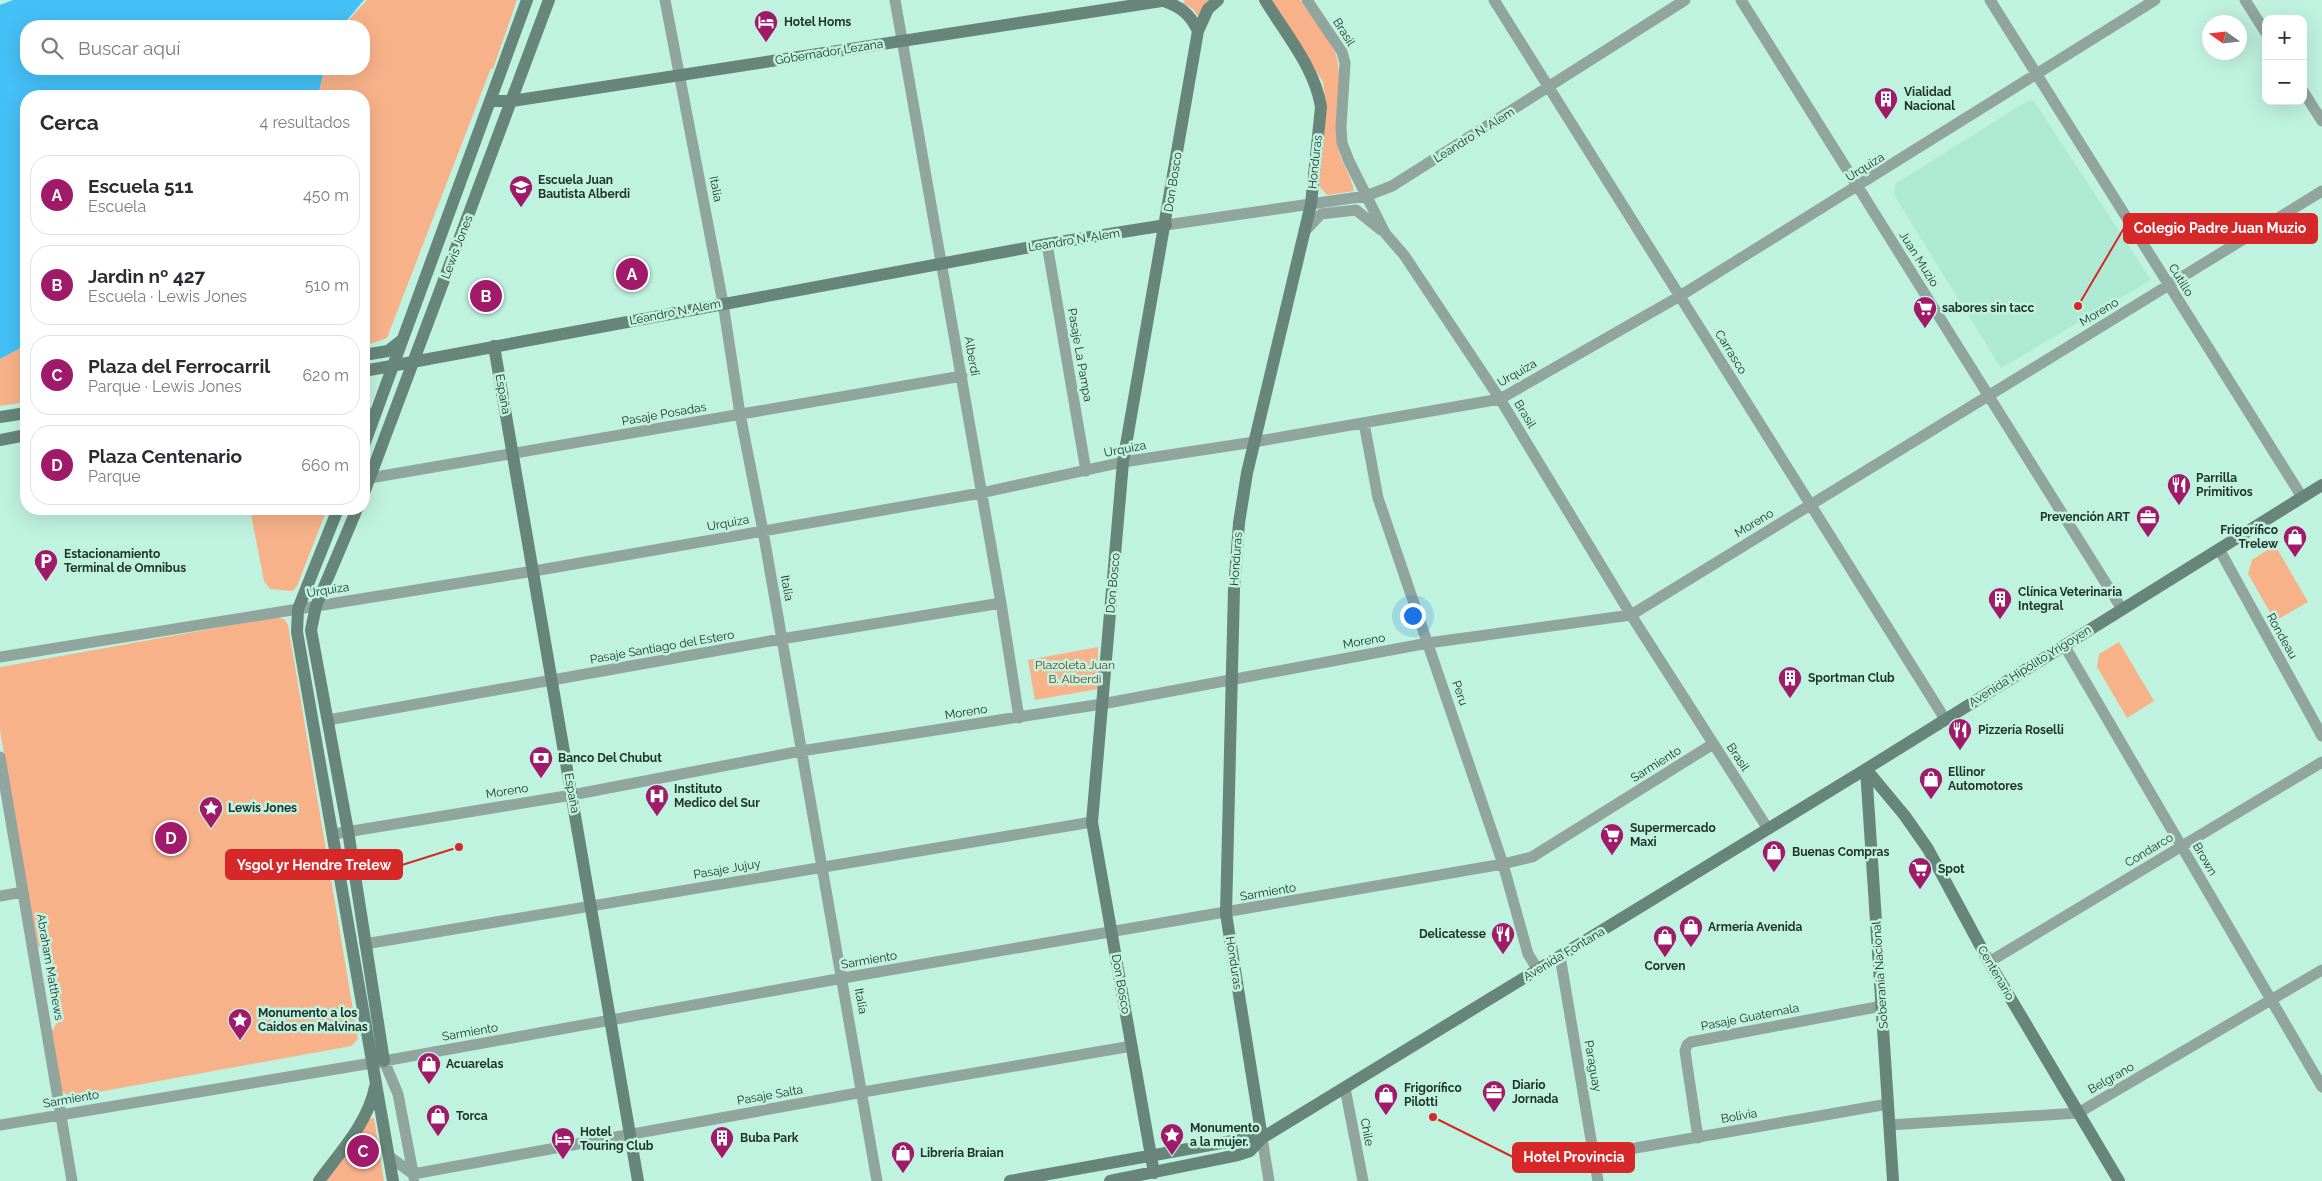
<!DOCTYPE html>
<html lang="es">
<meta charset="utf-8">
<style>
body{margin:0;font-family:Raleway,sans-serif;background:#f2f2f3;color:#2b2b33}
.controls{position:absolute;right:15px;top:15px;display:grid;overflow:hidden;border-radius:10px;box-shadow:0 5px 20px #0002}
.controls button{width:45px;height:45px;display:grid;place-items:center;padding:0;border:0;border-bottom:1px solid #e1e1e2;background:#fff;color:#2b2b33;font:25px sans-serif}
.compass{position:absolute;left:2202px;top:15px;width:45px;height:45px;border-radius:50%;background:#fff;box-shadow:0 5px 20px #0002;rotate:284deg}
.you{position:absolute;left:1412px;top:615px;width:18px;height:18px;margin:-12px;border:4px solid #fff;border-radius:50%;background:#1a73e8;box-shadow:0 0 0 8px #1a73e833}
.badge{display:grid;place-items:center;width:32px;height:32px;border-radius:50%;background:#a01a69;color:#fff;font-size:16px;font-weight:700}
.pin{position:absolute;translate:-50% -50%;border:2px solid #fff;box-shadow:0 1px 5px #0006}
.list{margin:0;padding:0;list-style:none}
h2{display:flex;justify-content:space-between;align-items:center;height:65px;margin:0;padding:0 20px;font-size:21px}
h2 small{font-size:16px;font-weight:400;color:#7c7c81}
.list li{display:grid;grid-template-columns:32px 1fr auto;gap:15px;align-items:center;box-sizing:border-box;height:80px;margin:0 10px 10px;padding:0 10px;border:1px solid #e1e1e2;border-radius:20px}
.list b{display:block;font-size:19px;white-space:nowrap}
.list p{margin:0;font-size:16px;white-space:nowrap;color:#7c7c81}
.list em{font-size:16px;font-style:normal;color:#7c7c81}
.icon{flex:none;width:28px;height:28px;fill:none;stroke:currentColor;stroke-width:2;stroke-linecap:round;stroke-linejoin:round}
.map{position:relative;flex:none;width:2322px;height:1181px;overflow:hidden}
.search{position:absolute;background:#fff;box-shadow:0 5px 20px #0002;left:20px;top:20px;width:350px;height:55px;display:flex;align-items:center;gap:12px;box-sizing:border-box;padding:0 18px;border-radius:20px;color:#7c7c81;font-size:19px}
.panel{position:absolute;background:#fff;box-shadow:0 5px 20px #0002;left:20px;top:90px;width:350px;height:425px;border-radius:20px}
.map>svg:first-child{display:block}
</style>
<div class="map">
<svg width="2322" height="1181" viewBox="0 0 2322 1181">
<rect width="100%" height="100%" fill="#c0f2e0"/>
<path fill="#aee9d4" d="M2029 100 2034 101 2151 280 2001 368 1894 195 1895 184Z"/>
<path fill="#f8b289" d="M367 0H517L493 69 491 68 387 338 364 346V96H318L324 69H364V26H343Z
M1185 0H1208L1198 16 1193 9 1183 3Z
M1271 0H1300C1308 12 1332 43 1336 55 1344 81 1333 116 1337 144 1340 160 1351 174 1354 191L1327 195 1319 186 1326 104 1323 82Z
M26 345V402L0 406V359Z
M250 509H327L297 586 292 591 270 589 264 581Z
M2275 545 2308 602 2275 621 2248 574 2252 560Z
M277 617 284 619 288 625 358 1039 351 1046 71 1097 61 1091 50 1034 58 1021 46 952 36 945 0 730V667Z
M2119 642 2154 701 2127 718 2097 667 2099 654Z
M1098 647V689L1035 700 1028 660Z
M374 1118 384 1181H324L370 1119Z"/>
<path fill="#43c0f6" d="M13 0H364L342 26H26V69H324L318 96H26V345L0 359V5Z"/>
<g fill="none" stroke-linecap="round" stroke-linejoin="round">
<path stroke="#90a59d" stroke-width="11" d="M665 0 723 303 740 414 763 531 877 1181
M895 0 1001 603 1019 718
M1307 0 1342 52 1345 63 1341 127 1342 143 1349 161 1385 233 1404 255 1500 399 1631 615 1768 829
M1494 0 1945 719
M1741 0 2122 609
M1990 0 2302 497
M2245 0 2266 33
M2303 91 2322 121
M1166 225 1366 196 1392 186 1685 0
M1305 231 1321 214 1356 210 1381 230
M1047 244 1086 471
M1364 423 1378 498 1503 864 1528 954 1538 970
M370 478 962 376
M2219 549 2322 736
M2064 645 2322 1087
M0 657 534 571 981 493 1123 462 1254 442 1500 399 1680 296 2155 0
M328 720 781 639 1001 603
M0 757 72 1181
M334 834 572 795 801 751 1102 704 1428 643 1631 615 2322 191
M0 896 23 892
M365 944 1092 822
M1560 956 1598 1181
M1989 962 2322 762
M384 1061 398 1094 414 1178
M1345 1088 1363 1181
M0 1125 384 1061 843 978 1503 864 1532 857 1713 744
M1889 1125 2078 1113 2322 970
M1262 1138 1269 1181
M1698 1138 1685 1051 1687 1045 1691 1042 1882 1006
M1595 1155 1888 1104
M390 1157 413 1174 863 1092 1132 1046"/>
<path stroke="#67857a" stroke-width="12" d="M1164 1C1181 7 1190 14 1198 31
M491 101H512L1168 0
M494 346 638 1181
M364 355 388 351 402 340
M364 371 1047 244 1166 225
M364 407 369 429
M0 417 26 413
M0 440 26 435
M364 445 527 0
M364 493 549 0
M338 509 298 609 297 632 393 1181
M357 509 316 606 311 630 348 831 384 1061
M1866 769 1905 816 1928 849 1989 962 2119 1181
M1866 769 1893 1181
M1262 1138 1226 914 1234 589 1239 523 1247 473 1311 204 1321 107C1315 68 1285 33 1265 0
M1154 1173 1092 822 1123 462 1198 31 1208 9 1218 0
M319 1181C340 1152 368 1123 375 1087
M1010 1181 1238 1140 1262 1138
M1110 1181 1238 1155 1250 1151 1262 1138 1866 769 2322 485"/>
</g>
<defs>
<g id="hotel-pin" transform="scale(1.25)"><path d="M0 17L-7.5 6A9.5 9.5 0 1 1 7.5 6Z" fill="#a01a69" stroke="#c0f2e0"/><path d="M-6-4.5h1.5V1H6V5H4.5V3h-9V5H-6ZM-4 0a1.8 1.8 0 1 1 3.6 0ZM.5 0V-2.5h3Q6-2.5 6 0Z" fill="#fff"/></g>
<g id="building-pin" transform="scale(1.25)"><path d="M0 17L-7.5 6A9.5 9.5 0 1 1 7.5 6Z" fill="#a01a69" stroke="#c0f2e0"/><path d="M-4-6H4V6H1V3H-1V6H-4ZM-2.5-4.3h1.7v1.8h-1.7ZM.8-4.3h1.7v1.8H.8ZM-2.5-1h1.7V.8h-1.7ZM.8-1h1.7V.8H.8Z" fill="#fff"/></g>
<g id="school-pin" transform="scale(1.25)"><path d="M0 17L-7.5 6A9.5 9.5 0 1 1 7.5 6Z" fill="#a01a69" stroke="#c0f2e0"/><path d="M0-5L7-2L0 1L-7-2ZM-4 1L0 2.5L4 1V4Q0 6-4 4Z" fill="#fff"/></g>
<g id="supermarket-pin" transform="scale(1.25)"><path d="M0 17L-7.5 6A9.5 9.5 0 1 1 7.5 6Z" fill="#a01a69" stroke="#c0f2e0"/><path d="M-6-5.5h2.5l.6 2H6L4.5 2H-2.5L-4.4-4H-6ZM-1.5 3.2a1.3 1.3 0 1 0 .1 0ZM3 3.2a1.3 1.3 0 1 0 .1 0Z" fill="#fff"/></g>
<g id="restaurant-pin" transform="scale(1.25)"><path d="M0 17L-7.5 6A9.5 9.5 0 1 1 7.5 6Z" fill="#a01a69" stroke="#c0f2e0"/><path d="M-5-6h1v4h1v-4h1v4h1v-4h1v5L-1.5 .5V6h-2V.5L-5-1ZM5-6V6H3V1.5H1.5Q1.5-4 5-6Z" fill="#fff"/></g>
<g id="office-pin" transform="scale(1.25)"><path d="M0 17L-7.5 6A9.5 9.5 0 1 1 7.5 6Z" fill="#a01a69" stroke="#c0f2e0"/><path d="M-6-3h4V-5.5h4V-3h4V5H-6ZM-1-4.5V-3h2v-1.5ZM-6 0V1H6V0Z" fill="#fff"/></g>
<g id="shop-pin" transform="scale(1.25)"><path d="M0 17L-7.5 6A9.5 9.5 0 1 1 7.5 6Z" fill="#a01a69" stroke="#c0f2e0"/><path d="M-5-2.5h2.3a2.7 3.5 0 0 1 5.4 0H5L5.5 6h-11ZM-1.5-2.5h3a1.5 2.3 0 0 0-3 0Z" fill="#fff"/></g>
<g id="parking-pin" transform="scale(1.25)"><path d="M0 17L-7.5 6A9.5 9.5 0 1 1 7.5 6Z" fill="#a01a69" stroke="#c0f2e0"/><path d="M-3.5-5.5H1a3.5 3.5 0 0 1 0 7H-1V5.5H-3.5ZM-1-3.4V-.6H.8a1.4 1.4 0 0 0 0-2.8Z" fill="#fff"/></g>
<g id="bank-pin" transform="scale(1.25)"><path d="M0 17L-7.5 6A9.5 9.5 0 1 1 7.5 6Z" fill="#a01a69" stroke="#c0f2e0"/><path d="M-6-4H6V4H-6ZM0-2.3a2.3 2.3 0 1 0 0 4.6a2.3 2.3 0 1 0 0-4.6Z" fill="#fff"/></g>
<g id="hospital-pin" transform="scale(1.25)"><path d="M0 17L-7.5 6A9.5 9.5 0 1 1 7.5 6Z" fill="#a01a69" stroke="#c0f2e0"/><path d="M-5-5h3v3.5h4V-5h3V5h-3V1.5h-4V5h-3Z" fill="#fff"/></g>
<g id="sight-pin" transform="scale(1.25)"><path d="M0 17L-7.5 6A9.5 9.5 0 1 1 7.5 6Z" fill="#a01a69" stroke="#c0f2e0"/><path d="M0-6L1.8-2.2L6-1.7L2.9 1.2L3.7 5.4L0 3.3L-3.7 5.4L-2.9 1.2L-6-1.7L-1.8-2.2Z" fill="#fff"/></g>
</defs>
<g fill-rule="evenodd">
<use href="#hotel-pin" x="766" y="22"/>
<use href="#building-pin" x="1886" y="99"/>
<use href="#school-pin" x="521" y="187"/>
<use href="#supermarket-pin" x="1925" y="308"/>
<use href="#restaurant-pin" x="2179" y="485"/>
<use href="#office-pin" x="2148" y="517"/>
<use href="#shop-pin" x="2295" y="537"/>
<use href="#parking-pin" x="46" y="561"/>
<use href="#building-pin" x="2000" y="599"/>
<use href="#building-pin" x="1790" y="678"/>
<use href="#restaurant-pin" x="1960" y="730"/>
<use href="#bank-pin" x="541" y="758"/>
<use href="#shop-pin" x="1931" y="779"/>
<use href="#hospital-pin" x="657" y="796"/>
<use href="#sight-pin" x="211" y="808"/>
<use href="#supermarket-pin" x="1612" y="835"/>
<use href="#shop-pin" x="1774" y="852"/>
<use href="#supermarket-pin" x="1920" y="869"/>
<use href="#shop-pin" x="1691" y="927"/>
<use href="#restaurant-pin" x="1503" y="934"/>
<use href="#shop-pin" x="1665" y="937"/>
<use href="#sight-pin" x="240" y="1020"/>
<use href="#shop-pin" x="429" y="1064"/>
<use href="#office-pin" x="1494" y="1092"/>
<use href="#shop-pin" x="1386" y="1095"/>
<use href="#shop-pin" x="438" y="1116"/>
<use href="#sight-pin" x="1172" y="1135"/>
<use href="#building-pin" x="722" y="1138"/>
<use href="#hotel-pin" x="563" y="1139"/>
<use href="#shop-pin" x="903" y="1153"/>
</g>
<g text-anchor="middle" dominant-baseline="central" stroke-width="5" stroke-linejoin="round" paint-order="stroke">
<g font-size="12" font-weight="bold" fill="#20342d" stroke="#c0f2e0" text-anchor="start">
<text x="784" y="22">Hotel Homs</text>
<text x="1904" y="92">Vialidad<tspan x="1904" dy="14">Nacional</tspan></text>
<text x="538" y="180">Escuela Juan<tspan x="538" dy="14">Bautista Alberdi</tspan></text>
<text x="1942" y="308">sabores sin tacc</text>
<text x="2196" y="478">Parrilla<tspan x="2196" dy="14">Primitivos</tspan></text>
<text x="2130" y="517" text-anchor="end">Prevención ART</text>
<text x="2278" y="530" text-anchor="end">Frigorífico<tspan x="2278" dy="14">Trelew</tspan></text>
<text x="64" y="554">Estacionamiento<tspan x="64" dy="14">Terminal de Omnibus</tspan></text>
<text x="2018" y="592">Clínica Veterinaria<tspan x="2018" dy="14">Integral</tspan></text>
<text x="1808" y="678">Sportman Club</text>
<text x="1978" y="730">Pizzería Roselli</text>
<text x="558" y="758">Banco Del Chubut</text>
<text x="1948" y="772">Ellinor<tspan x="1948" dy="14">Automotores</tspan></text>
<text x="674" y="789">Instituto<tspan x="674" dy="14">Medico del Sur</tspan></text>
<text x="228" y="808">Lewis Jones</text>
<text x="1630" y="828">Supermercado<tspan x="1630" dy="14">Maxi</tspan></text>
<text x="1792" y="852">Buenas Compras</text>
<text x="1938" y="869">Spot</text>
<text x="1708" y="927">Armería Avenida</text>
<text x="1486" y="934" text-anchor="end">Delicatesse</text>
<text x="1665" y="966" text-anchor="middle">Corven</text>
<text x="258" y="1013">Monumento a los<tspan x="258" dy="14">Caidos en Malvinas</tspan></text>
<text x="446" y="1064">Acuarelas</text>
<text x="1512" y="1085">Diario<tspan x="1512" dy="14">Jornada</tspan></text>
<text x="1404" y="1088">Frigorífico<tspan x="1404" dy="14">Pilotti</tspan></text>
<text x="456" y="1116">Torca</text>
<text x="1190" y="1128">Monumento<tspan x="1190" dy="14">a la mujer.</tspan></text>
<text x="580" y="1132">Hotel<tspan x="580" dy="14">Touring Club</tspan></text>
<text x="740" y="1138">Buba Park</text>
<text x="920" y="1153">Librería Braian</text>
</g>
<g font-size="12" fill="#20342d" stroke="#c0f2e0">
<text transform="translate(1344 32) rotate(58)">Brasil</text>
<text transform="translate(829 52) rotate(-9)">Gobernador Lezana</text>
<text transform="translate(1474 135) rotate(-32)">Leandro N. Alem</text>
<text transform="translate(1315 162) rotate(-84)">Honduras</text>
<text transform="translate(1865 167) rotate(-32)">Urquiza</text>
<text transform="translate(1173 182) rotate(-81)">Don Bosco</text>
<text transform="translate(716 189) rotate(79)">Italia</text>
<text transform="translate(1074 240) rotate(-9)">Leandro N. Alem</text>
<text transform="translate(457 247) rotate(-69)">Lewis Jones</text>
<text transform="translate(1919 259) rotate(58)">Juan Muzio</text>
<text transform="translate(2181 280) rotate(58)">Cutillo</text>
<text transform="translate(675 312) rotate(-11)">Leandro N. Alem</text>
<text transform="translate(2099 312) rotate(-31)">Moreno</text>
<text transform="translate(1731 352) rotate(58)">Carrasco</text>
<text transform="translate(1080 355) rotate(80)">Pasaje La Pampa</text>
<text transform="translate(972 356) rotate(80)">Alberdi</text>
<text transform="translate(1517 373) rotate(-30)">Urquiza</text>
<text transform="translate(503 394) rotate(80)">España</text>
<text transform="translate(664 414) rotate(-10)">Pasaje Posadas</text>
<text transform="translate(1525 414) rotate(59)">Brasil</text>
<text transform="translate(1125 449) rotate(-11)">Urquiza</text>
<text transform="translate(728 523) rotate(-10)">Urquiza</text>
<text transform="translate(1754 523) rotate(-31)">Moreno</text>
<text transform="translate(1236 559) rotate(-86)">Honduras</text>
<text transform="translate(1113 583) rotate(-85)">Don Bosco</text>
<text transform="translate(787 588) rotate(80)">Italia</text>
<text transform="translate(328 590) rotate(-9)">Urquiza</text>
<text transform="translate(2282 636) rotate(61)">Rondeau</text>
<text transform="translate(1364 641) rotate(-10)">Moreno</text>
<text transform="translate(662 647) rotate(-10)">Pasaje Santiago del Estero</text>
<text transform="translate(2030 666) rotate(-32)">Avenida Hipólito Yrigoyen</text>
<text transform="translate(1460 693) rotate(71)">Peru</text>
<text transform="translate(966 712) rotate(-9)">Moreno</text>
<text transform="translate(1738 757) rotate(57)">Brasil</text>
<text transform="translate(1656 764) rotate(-32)">Sarmiento</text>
<text transform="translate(507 791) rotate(-9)">Moreno</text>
<text transform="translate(572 793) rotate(80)">España</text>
<text transform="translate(2149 850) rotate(-31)">Condarco</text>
<text transform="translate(2205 859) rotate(60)">Brown</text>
<text transform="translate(727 869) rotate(-10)">Pasaje Jujuy</text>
<text transform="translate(1268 892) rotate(-10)">Sarmiento</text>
<text transform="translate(1564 954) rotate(-31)">Avenida Fontana</text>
<text transform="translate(869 960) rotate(-10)">Sarmiento</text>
<text transform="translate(1234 963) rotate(81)">Honduras</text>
<text transform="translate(50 967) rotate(80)">Abraham Matthews</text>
<text transform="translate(1996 973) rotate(60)">Centenario</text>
<text transform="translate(1880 975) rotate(-94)">Soberanía Nacional</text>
<text transform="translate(1121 984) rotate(80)">Don Bosco</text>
<text transform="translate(861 1001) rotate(80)">Italia</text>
<text transform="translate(1750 1017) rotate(-11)">Pasaje Guatemala</text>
<text transform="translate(470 1032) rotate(-10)">Sarmiento</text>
<text transform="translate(1593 1066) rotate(80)">Paraguay</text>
<text transform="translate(2111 1078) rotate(-30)">Belgrano</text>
<text transform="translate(770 1095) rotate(-10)">Pasaje Salta</text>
<text transform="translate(71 1099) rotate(-10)">Sarmiento</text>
<text transform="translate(1739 1116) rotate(-10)">Bolivia</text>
<text transform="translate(1367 1132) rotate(79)">Chile</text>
</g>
<g font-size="12" fill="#6b3c1f" stroke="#c0f2e0">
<text x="1075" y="665">Plazoleta Juan<tspan x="1075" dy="14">B. Alberdi</tspan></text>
</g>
</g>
<path fill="none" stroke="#d62828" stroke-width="2" d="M2078 306L2124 228M459 847L402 865M1433 1117L1513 1157"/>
<g fill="#d62828" stroke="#c0f2e0" stroke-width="2">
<circle cx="2078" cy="306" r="5"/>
<circle cx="459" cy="847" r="5"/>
<circle cx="1433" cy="1117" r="5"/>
</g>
<g fill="#d62828" stroke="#d62828" stroke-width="2">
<rect x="2124" y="214" width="193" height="29" rx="5"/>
<rect x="226" y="850" width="176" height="29" rx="5"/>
<rect x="1513" y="1143" width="121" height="29" rx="5"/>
</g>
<g font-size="14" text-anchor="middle" font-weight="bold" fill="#fff">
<text x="2220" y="233">Colegio Padre Juan Muzio</text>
<text x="314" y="870">Ysgol yr Hendre Trelew</text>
<text x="1574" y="1162">Hotel Provincia</text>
</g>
</svg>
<div class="controls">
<button>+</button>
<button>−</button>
</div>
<svg class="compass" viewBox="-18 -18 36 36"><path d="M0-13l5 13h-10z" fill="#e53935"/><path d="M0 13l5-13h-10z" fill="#7c7c81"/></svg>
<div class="you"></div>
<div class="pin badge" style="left:632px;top:274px">A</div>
<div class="pin badge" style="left:486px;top:296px">B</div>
<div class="pin badge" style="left:363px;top:1151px">C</div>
<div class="pin badge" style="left:171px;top:838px">D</div>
<div class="search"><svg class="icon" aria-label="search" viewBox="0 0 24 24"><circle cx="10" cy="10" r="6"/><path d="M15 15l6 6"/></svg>Buscar aquí</div>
<section class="panel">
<h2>Cerca<small>4 resultados</small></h2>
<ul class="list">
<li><span class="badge">A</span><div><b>Escuela 511</b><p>Escuela</p></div><em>450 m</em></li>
<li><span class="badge">B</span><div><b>Jardìn nº 427</b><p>Escuela · Lewis Jones</p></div><em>510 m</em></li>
<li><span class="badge">C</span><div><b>Plaza del Ferrocarril</b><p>Parque · Lewis Jones</p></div><em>620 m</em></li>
<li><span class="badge">D</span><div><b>Plaza Centenario</b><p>Parque</p></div><em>660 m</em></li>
</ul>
</section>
</div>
